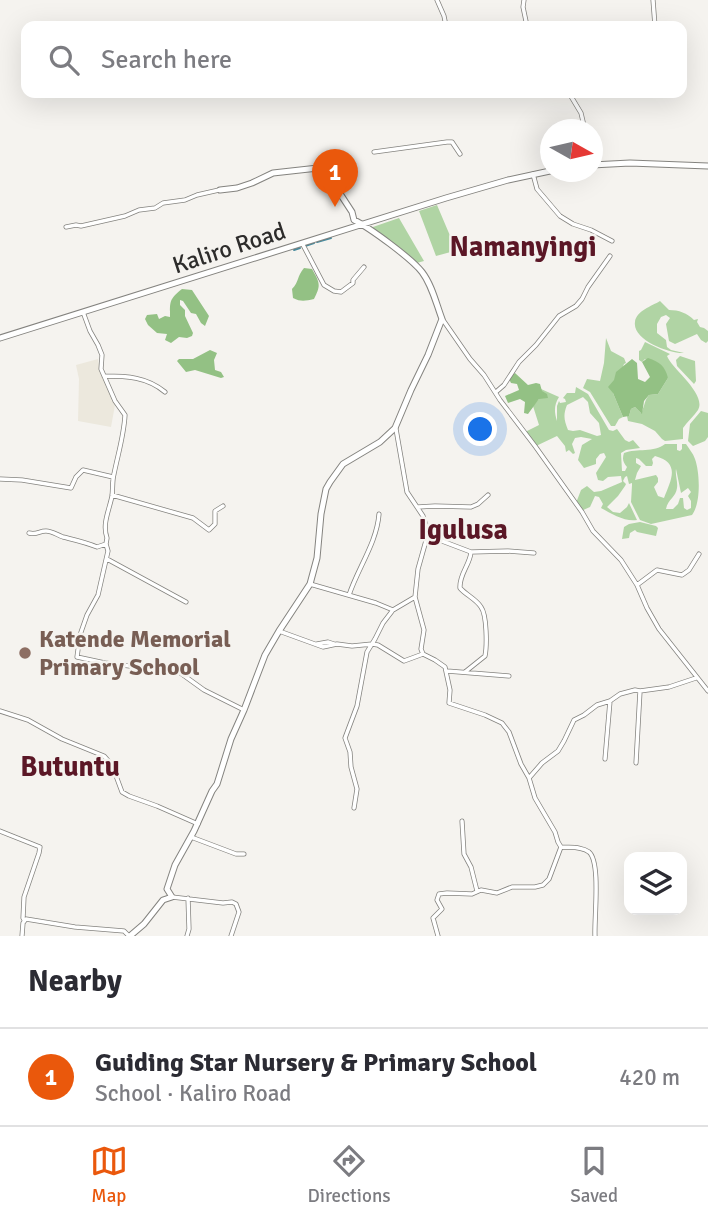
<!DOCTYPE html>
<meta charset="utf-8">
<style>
body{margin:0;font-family:Signika,sans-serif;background:#f7f7f7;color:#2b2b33}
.controls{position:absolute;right:21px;bottom:21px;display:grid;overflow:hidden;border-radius:14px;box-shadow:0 7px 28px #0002}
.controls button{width:63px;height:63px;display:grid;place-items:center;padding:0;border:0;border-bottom:2px solid #e1e1e2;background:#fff;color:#2b2b33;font:35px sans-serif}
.compass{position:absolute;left:540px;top:119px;width:63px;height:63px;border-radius:50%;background:#fff;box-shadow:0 7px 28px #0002;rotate:98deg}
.you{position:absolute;left:481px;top:430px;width:24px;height:24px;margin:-18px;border:5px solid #fff;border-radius:50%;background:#1a73e8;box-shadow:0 0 0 10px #1a73e833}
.badge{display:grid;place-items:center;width:46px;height:46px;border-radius:50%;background:#ea580c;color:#fff;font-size:23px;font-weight:700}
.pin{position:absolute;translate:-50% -58px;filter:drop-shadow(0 2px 4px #0008)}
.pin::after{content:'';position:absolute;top:37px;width:24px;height:21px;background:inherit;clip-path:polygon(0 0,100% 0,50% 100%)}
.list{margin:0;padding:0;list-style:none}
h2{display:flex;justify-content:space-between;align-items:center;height:91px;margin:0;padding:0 28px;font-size:30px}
h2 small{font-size:23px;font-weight:400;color:#7c7c81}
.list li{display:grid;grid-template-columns:46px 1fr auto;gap:21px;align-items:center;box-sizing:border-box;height:98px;padding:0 28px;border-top:2px solid #e1e1e2}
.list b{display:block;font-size:26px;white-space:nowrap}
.list p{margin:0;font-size:23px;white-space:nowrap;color:#7c7c81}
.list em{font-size:23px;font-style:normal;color:#7c7c81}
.icon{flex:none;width:38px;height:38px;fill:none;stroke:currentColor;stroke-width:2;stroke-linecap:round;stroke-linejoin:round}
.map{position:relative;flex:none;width:708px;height:936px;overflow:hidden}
.search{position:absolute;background:#fff;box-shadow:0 7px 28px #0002;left:21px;right:21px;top:21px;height:77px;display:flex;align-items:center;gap:18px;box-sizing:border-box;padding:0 24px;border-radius:14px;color:#7c7c81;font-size:26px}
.sheet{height:189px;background:#fff}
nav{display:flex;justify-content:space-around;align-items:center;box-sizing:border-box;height:98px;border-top:2px solid #e1e1e2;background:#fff;font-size:19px;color:#7c7c81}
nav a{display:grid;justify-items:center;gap:4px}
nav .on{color:#ea580c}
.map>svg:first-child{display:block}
</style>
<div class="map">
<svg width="708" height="936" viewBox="0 0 708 936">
<rect width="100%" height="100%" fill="#f5f3ef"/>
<path fill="#ece8dd" d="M98 359 100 369 115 405 111 427 78 421 79 379 76 365Z"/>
<path fill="#b0d4a4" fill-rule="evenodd" d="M437 205 451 238 458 250 436 256 419 211Z
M399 218 424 261 413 264 370 228Z
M660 301 669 310C679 310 687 313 694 320L698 319 697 322 700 327 704 328 708 331V341L706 343 701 340 697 334 675 344 669 341 666 324 670 318 666 315 661 317 657 324V333L666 340 667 347 671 350 684 353C670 354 632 340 635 322 636 311 652 306 660 301Z
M606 338 611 351 624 358 626 363 624 364 613 393 623 417 619 419 615 426H611L590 392 583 388 587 379 600 381 604 363Z
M645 342 670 354 667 356C672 369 707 394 698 410 694 416 687 422 683 428V439L665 441 662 439 655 431 642 424 628 421 627 416H629L631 409 635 407 641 413C645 406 644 401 649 395L658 394 668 378 645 359 642 362 639 360V351L641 350Z
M680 356 695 361 696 381 694 384 677 366 676 360Z
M576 387 588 394 609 430 613 431 617 429 625 440 629 442 633 440 640 448 626 450 621 453 622 471H625L627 467C623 462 622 459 624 453 637 448 654 453 665 444H677V450L680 451 682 449V444H686C689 449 693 453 695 459 700 473 701 503 692 515L651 524 640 520 631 502 632 485V483L629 484 627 476 625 477 623 481 626 484 625 486 618 496 607 507 613 512 620 513 627 507 629 503 637 520C625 522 612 514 601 508L603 504 599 497 595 496 590 507 581 511 576 503 581 490 587 486 594 492 601 491 622 482 621 476 608 477 603 481 598 480 596 473 606 457 604 453 600 454 596 459V464L584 468 578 460 582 445 592 439 581 437 575 438 572 444 575 453 573 454 569 450 566 452 565 446 557 436 536 446 525 432 539 425 533 406 539 399 541 389 559 397C554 405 554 412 557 421V406L559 401 560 403 566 402 565 399 563 398 567 393H575ZM583 397 588 402 590 413 599 423 601 435 597 436 580 430 573 431 568 430C564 420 563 415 567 405ZM655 456C681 463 671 480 664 498L658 496 654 487 658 482V478L656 475 635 480 637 473 641 466 636 463V458L639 459 646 466H652L653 463 652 459ZM676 469 681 493 688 488 691 492 688 496 691 501V508L687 510 684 508 683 498H680L678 504 673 509H666C668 499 676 497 677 488 678 482 675 475 676 469Z
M701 411 708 413V437L705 441 693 446 688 441 690 424Z
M640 522 656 526 658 528 656 536 637 532 635 530 630 533 629 538 622 539 624 527 629 524Z"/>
<path fill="#93c184" d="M304 268 312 269C320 283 321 285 314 299 305 301 301 302 293 298L292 289C299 282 297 276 304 268Z
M182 289 192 290 209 316 205 326 201 323 196 314 191 313 183 301 180 300V305L185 310V316L193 333 192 336 187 338 179 337 171 343 165 340 167 334 157 333 148 325 145 319 147 315 157 314 159 319 165 316 170 317C170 302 169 299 182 289Z
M210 350 217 353 214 360 215 370 221 372 224 377 221 378 195 370 186 372 177 361 179 359H193Z
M648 358C660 362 665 366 668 378L658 394 649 395 644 401 642 414 635 407 631 409 629 416 623 417 613 393 608 387 614 380 616 372 632 359 637 363 638 379 645 382 650 377 642 362Z
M515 373 528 385 536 383 540 384 542 391 547 394 548 398 539 399 528 414 524 413 525 402 520 399 508 403 505 396 519 390 517 384 511 383 509 379 510 376Z"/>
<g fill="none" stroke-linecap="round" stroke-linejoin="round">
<path stroke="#478b9e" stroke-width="2" d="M317 242 331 238
M305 246 314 243
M294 250 300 248"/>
<g stroke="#84837f" stroke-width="5">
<path id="street" d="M437 0 444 16 446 26
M524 0 523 7 527 26
M653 0 655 26
M569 93 581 113 585 130
M374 152 447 142H452L460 154
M533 174 537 189 560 216 573 224 591 230 612 241
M66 227 76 225 81 226 125 216 139 210 155 208 163 203 185 200 197 195 219 190
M302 243 324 285 334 291 341 292 353 283V280L364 267
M443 320 470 359 484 375 500 400 535 446 582 512 593 531 621 560 637 585 647 608 659 629 708 691
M104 376C127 376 147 377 165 392
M496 392 504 385 519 362 536 345 559 316 576 306 582 299 588 287 610 256
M396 429 407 492 423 516 426 525 427 537 418 569 415 597 424 630 421 649 423 654 435 660 445 667 450 690 449 703 485 715 502 723 509 732 521 764 529 778 535 798 555 832 558 842 561 847C570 848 581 846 589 852 601 862 594 919 595 936
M0 479 22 480 71 488 76 477 83 470 113 477
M112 495 193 518 209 530 215 524V511L223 506
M418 507 435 506 471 507 478 504 488 495
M29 533C37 535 39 531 46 531 52 531 57 535 63 537 75 540 85 542 97 547L106 544 107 538C102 524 109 511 112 496 113 489 112 481 114 474 118 454 124 435 125 415L115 401 101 369 102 355 98 345 90 331 83 312
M427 537 438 538 442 541 471 552 508 551 534 553
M106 544 108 551 98 595 87 615 80 635 77 657 105 663 179 672 204 690 244 710
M107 559 186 602
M310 584 376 603 393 610
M637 585 657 570 682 575 689 570 699 554
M349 595C358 568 377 542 379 514
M279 631 323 647 337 644 352 646 372 644 378 645 404 661 423 654
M317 644 328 642 334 644
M447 671 509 676
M465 672 485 656C487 646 487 615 481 607 476 599 466 595 460 588 459 574 470 565 471 552
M0 711 28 720 62 739 104 756 112 765 122 792 129 796 157 806 198 824
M605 759 610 701
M636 763 640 691
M529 778 542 763 558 751 564 741 574 720 584 715 597 705 610 701 620 694 635 690 640 691 669 687 696 678
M354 808 357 789 351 767 350 752 345 738 357 706 367 652 375 639 383 623 393 610 415 597
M462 821 464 854 471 867 477 891
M0 831 40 847 39 853 24 897 23 918 24 920
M191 837 236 854H244
M172 897 223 903 232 902 236 904 239 912 231 936
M22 936 23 923 26 919 75 927 124 931 129 936
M187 936 189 929 188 898
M438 936 433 918 442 909 437 900 439 894 447 893 472 894 481 890 497 893 512 887H535L543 885 549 879 561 847"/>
</g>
<g stroke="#84837f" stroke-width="7">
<path id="secondary" d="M592 165 630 163 708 166
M0 338 446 198 508 180 550 171
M130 936 144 924 163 900 172 897 167 889 175 865 194 831 212 791 217 784 231 739 244 710 265 655 279 631 310 584 317 558 321 514 326 489 330 482 343 464 380 442 395 428 411 390 428 355 442 319C436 303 432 285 422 272 411 258 370 228 354 220L352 212 339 192 324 172 318 168 273 173 252 183 237 188 220 190"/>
</g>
<use href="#street" stroke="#fff" stroke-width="3.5"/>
<use href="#secondary" stroke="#fff" stroke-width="5"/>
</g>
<circle fill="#8d6e63" stroke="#f5f3ef" stroke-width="2.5" cx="25" cy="653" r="7"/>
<g text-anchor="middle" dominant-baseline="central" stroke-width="5" stroke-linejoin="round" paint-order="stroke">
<g font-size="24" fill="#2d2c2b" stroke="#f5f3ef">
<text transform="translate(229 248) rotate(-18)">Kaliro Road</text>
</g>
<g font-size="24" font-weight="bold" fill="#785e54" stroke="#f5f3ef" text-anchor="start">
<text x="39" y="639">Katende Memorial<tspan x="39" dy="28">Primary School</tspan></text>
</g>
<g font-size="28" font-weight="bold" fill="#5b1726" stroke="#f5f3ef">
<text x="523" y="247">Namanyingi</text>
<text x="463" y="530">Igulusa</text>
<text x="70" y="767">Butuntu</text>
</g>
</g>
</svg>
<div class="controls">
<button><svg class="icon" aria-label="layers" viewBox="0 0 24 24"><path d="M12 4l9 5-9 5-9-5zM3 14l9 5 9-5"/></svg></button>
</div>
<svg class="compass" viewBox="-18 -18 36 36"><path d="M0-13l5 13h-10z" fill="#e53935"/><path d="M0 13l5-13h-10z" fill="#7c7c81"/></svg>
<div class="you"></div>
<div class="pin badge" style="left:335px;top:207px">1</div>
<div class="search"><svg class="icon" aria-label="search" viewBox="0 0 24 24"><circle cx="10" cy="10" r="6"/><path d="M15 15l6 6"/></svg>Search here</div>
</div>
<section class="sheet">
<h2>Nearby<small></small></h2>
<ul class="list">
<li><span class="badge">1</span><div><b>Guiding Star Nursery &amp; Primary School</b><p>School · Kaliro Road</p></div><em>420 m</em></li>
</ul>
</section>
<nav>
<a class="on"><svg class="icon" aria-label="map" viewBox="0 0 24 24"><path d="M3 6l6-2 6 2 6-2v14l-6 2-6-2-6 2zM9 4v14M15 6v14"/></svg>Map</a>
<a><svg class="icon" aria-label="directions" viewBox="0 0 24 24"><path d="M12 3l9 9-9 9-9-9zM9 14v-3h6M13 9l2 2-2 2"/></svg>Directions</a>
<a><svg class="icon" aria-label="saved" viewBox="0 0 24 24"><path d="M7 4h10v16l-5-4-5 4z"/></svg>Saved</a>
</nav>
